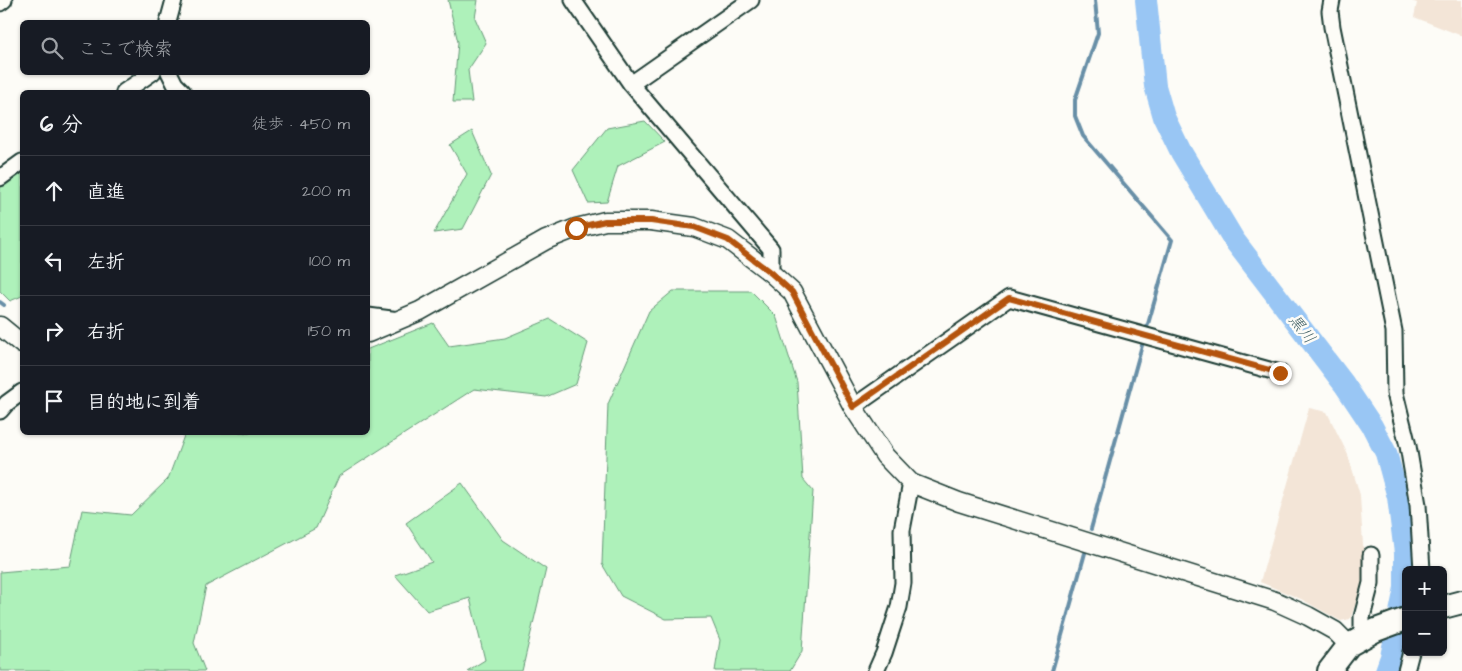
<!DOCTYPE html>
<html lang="ja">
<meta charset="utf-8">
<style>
body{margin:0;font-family:"Architects Daughter","Klee One",sans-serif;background:#242831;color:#f1f3f6}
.controls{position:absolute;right:15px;bottom:15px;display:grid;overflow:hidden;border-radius:8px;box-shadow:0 1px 4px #0004}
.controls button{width:45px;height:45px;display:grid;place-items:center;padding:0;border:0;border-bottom:1px solid #363941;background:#171b24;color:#f1f3f6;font:25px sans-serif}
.stop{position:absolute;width:15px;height:15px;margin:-11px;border:4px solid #b45309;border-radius:50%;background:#fff}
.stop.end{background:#b45309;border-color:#fff;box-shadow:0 1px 5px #0008}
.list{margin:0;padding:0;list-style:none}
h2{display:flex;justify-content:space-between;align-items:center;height:65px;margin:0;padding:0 20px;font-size:21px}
h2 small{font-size:16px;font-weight:400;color:#9ea1a6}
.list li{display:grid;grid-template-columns:32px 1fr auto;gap:15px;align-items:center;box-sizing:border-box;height:70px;padding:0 20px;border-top:1px solid #363941}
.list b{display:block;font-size:19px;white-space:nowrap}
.list em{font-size:16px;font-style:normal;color:#9ea1a6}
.icon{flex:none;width:28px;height:28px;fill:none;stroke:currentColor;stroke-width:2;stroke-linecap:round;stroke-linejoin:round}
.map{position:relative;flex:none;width:1462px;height:671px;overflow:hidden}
.search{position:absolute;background:#171b24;box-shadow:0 1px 4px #0004;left:20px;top:20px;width:350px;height:55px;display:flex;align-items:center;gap:12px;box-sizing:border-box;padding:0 18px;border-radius:8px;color:#9ea1a6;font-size:19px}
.panel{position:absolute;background:#171b24;box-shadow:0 1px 4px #0004;left:20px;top:90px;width:350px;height:345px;border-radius:8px}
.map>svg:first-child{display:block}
</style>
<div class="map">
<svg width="1462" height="671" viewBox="0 0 1462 671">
<rect width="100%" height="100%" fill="#fdfcf7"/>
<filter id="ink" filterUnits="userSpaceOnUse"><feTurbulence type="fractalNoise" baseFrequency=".02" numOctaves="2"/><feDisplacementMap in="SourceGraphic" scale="10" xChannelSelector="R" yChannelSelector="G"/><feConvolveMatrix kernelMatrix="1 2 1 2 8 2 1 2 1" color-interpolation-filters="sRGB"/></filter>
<g filter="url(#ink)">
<path fill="#f3e5d7" d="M1409 0H1462V36L1414 17 1417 3Z
M1309 408 1327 412 1348 455 1360 495 1365 578 1350 619 1341 621 1301 599 1260 582Z"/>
<path fill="#aef1ba" stroke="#669777" d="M448 0H478L475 18 486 43 468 70 472 102H453L458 42Z
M645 121 665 142 618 166 607 202 588 203 573 170 607 128Z
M472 131 491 175 463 229 434 233 467 174 450 145Z
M22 171V296L10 301 0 291V186Z
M673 291H751L776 316 797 382 803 479 813 491 802 651 790 671H715L720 640 711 618 666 619 621 596 602 564 608 404 649 311Z
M550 319 588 343 576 384 546 397 474 389 339 476 316 528 206 586 194 643 205 671H0V572L70 566 82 510 131 515 168 479 185 433 368 432V349L433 323 449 346 505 338Z
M462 483 503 540 546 569 522 671H467L485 660 470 598 427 611 395 575 432 562 406 523Z"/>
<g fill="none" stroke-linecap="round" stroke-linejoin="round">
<path stroke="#688fa7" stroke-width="4" d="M1095 0 1098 33 1075 100V116L1083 136 1172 240 1146 331
M0 302 4 305
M1091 529 1144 338
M1052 671 1085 553"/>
<path stroke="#99c6f4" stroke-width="22" d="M1146 0 1155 86 1164 117 1181 152 1234 240 1344 384 1372 426 1386 453 1398 497 1405 553V588L1391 657 1386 671"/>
<g stroke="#1f3d34" stroke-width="19">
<path id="minor" d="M573 0 631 84 771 249V273
M1332 0 1330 11 1332 27 1394 331 1395 393 1408 446 1418 505 1422 570
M0 3 4 0
M168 22 174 0
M169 72 175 84 183 92
M631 84 751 0
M124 92 153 72
M0 178 22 162
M368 316 399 320
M853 407 1009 298 1280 373
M0 411 7 403 22 392
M1362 638V617L1371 583V555
M876 671 884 653 899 607 903 583 902 530 911 483
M1406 671 1411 652"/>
</g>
<g stroke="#1f3d34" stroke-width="21">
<path id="tertiary" d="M0 326 22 344
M368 333 420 311 546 240 576 228 605 221H651L694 227 728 240 771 273 792 292 853 407 885 456 911 483 959 502 1275 601 1308 616 1335 631 1349 645"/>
</g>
<g stroke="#1f3d34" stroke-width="26">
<path id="primary" d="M1443 607 1462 602
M1329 671 1349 645 1376 630 1406 619"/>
</g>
<use href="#minor" stroke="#fdfcf7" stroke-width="15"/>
<use href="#tertiary" stroke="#fdfcf7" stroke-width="18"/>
<use href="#primary" stroke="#fdfcf7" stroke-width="22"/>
</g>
</g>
<g fill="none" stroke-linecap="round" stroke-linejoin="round" filter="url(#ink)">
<path stroke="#b45309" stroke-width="6" d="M576 228 605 221H651L694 227 728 240 771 273 792 292 853 407 1009 298 1280 373"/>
</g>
<g text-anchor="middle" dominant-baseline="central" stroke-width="5" stroke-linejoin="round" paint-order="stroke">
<g font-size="16" font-style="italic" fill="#3e5f64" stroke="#fdfcf7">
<text transform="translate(1302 329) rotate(52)">黒川</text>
</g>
</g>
</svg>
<div class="controls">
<button>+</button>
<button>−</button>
</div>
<div class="stop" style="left:576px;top:228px"></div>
<div class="stop end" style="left:1280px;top:373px"></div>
<div class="search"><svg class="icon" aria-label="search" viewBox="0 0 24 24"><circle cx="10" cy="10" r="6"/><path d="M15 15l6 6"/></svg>ここで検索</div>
<section class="panel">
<h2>6 分<small>徒歩 · 450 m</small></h2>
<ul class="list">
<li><svg class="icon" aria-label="ahead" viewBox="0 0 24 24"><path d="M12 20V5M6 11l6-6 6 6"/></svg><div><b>直進</b></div><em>200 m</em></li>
<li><svg class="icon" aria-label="left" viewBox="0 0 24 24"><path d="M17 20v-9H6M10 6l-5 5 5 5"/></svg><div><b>左折</b></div><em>100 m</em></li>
<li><svg class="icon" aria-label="right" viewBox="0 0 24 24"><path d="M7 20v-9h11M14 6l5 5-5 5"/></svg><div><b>右折</b></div><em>150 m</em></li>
<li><svg class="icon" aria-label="arrive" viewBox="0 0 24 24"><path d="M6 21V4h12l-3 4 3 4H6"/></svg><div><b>目的地に到着</b></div></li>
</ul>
</section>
</div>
